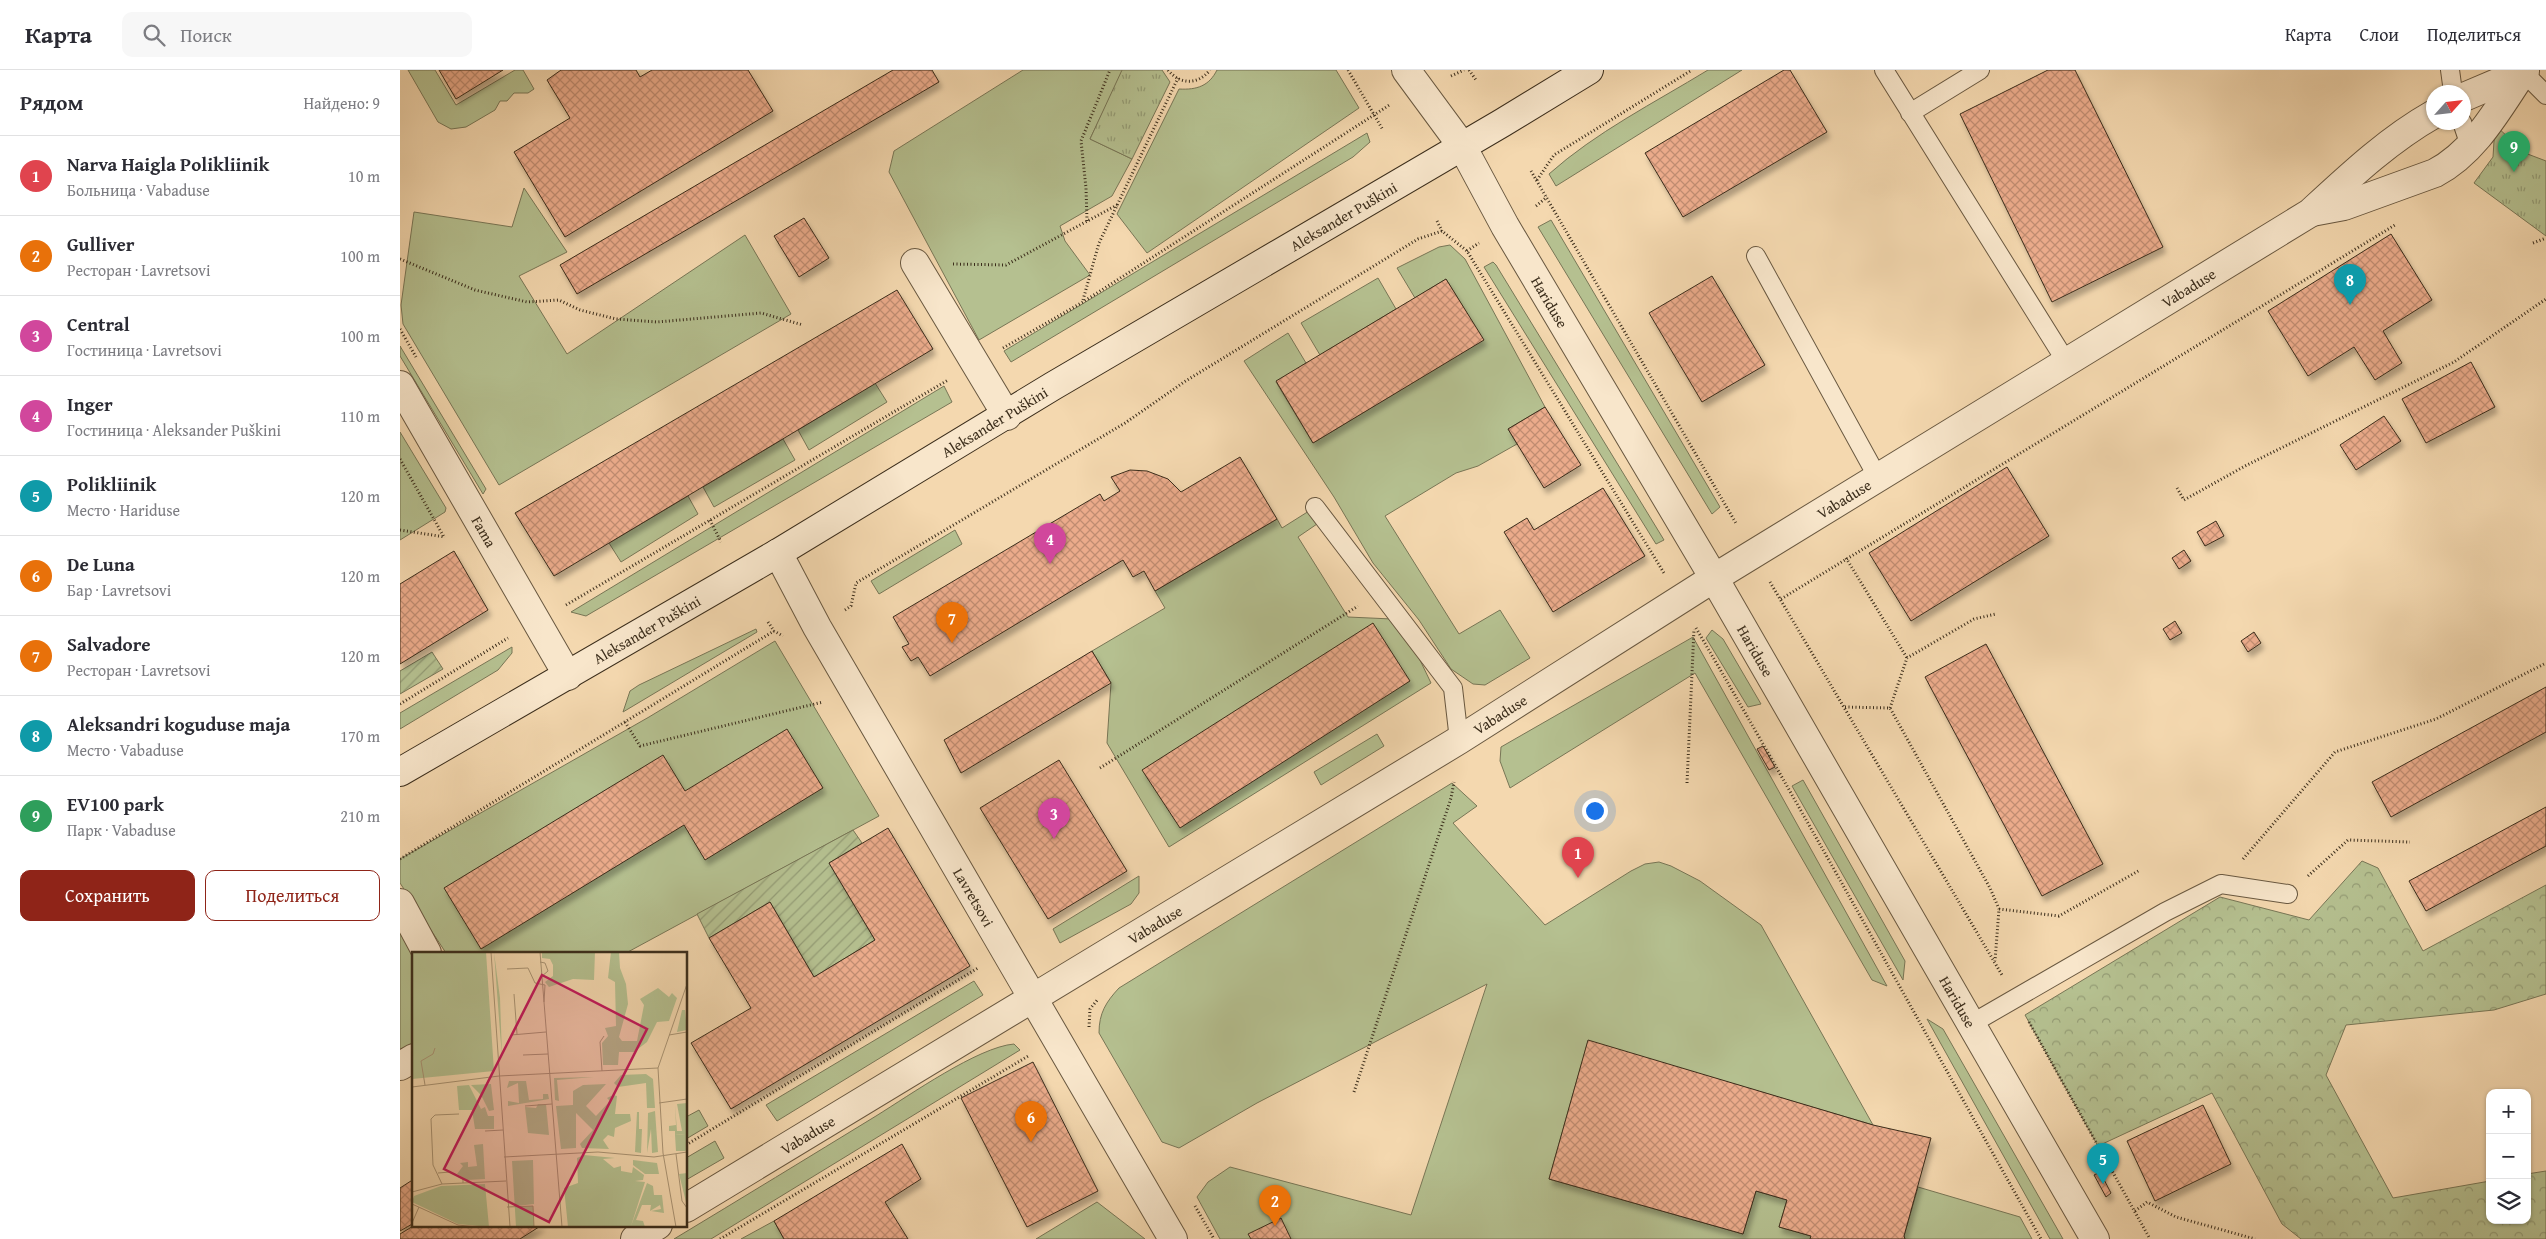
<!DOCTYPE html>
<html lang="ru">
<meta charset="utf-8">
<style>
body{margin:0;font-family:"Gentium Book Plus",serif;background:#f7f7f7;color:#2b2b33}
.controls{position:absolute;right:15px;bottom:15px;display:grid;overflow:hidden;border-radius:10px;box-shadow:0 1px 4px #0004}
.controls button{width:45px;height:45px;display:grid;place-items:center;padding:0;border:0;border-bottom:1px solid #e1e1e2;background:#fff;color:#2b2b33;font:25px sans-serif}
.compass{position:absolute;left:2026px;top:15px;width:45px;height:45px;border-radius:50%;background:#fff;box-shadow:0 1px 4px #0004;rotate:63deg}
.you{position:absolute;left:1194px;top:740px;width:18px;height:18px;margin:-12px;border:4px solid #fff;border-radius:50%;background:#1a73e8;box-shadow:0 0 0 8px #1a73e833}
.badge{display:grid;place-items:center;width:32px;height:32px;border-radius:50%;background:#8f2418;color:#fff;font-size:16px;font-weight:700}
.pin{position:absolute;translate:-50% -41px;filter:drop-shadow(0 1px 2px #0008)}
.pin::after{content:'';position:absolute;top:26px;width:18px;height:15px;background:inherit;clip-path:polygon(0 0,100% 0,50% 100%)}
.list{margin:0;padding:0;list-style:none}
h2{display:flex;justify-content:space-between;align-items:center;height:65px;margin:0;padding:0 20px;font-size:21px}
h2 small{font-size:16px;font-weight:400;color:#7c7c81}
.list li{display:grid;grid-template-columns:32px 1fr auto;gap:15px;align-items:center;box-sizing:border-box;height:80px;padding:0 20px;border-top:1px solid #e1e1e2}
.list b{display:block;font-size:19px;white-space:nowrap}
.list p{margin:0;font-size:16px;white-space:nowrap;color:#7c7c81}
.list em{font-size:16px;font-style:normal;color:#7c7c81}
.actions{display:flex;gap:10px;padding:15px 20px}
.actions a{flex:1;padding:11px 0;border:1px solid #8f2418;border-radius:10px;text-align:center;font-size:18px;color:#8f2418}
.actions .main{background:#8f2418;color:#fff}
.icon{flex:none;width:28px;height:28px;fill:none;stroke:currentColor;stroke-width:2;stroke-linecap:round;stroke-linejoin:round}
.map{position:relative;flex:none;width:2146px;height:1169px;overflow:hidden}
header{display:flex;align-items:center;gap:30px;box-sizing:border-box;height:70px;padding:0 25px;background:#fff;border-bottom:1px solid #e1e1e2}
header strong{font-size:24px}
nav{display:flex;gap:28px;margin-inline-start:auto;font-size:18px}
.search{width:350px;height:45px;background:#f7f7f7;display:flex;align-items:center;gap:12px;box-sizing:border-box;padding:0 18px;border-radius:10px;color:#7c7c81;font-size:19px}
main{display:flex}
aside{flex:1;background:#fff}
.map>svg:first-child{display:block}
</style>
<header>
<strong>Карта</strong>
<div class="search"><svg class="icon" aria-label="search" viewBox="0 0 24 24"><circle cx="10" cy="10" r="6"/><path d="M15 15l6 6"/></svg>Поиск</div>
<nav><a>Карта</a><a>Слои</a><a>Поделиться</a></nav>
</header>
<main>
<aside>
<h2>Рядом<small>Найдено: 9</small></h2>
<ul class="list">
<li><span class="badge" style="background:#e0444e">1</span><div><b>Narva Haigla Polikliinik</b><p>Больница · Vabaduse</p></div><em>10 m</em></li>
<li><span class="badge" style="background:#e8710a">2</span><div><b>Gulliver</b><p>Ресторан · Lavretsovi</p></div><em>100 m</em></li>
<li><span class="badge" style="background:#d1479c">3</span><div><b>Central</b><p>Гостиница · Lavretsovi</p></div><em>100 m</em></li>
<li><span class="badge" style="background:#d1479c">4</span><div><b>Inger</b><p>Гостиница · Aleksander Puškini</p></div><em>110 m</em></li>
<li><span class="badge" style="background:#0f9aa8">5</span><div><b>Polikliinik</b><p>Место · Hariduse</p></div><em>120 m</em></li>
<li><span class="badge" style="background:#e8710a">6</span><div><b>De Luna</b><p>Бар · Lavretsovi</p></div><em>120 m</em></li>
<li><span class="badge" style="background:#e8710a">7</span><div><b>Salvadore</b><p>Ресторан · Lavretsovi</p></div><em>120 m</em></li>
<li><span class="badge" style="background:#0f9aa8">8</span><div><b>Aleksandri koguduse maja</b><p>Место · Vabaduse</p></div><em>170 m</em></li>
<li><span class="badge" style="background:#2e9e5b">9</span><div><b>EV100 park</b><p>Парк · Vabaduse</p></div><em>210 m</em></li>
</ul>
<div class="actions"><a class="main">Сохранить</a><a>Поделиться</a></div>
</aside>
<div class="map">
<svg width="2146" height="1169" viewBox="0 0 2146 1169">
<defs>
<pattern id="forest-crowns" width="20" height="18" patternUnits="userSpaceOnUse" patternTransform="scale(1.25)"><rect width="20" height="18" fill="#b5c090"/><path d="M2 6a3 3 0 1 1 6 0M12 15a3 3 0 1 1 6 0" fill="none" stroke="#949c75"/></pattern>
<pattern id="park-tufts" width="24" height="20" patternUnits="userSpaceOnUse" patternTransform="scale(1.25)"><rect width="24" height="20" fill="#b5c090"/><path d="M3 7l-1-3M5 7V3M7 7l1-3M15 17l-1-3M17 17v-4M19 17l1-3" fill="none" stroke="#949c75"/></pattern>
<pattern id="garden-furrows" width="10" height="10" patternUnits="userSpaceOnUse" patternTransform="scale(1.25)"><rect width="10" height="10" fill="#b5c090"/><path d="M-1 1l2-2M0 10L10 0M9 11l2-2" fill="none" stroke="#949c75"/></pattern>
<pattern id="building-cross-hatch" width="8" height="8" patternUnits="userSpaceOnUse" patternTransform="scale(1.25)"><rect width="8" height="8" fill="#ebab8b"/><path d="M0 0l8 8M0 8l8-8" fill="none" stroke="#c08c71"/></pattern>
<filter id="shadow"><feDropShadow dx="3" dy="5.5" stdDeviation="2.5" flood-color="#0004"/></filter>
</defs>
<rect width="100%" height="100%" fill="#f4d8af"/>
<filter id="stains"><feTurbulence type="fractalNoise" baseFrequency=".004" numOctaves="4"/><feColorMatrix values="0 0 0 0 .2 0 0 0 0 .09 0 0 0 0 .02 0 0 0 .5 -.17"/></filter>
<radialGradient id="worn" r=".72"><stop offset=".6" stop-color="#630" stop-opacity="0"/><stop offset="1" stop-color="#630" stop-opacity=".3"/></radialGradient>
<path fill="#b5c090" stroke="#787656" d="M8 0H35L56 35 115 0H123L134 19 128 23H114L107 31H100L95 40 66 57 51 59 38 52Z
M623 0H723L690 69 732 89 712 126 660 156 665 171 690 205 579 270 489 102 494 81Z
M817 0H936L959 38 747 183 717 144 779 19C797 20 809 16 817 0Z
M1308 0H1342L1156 116 1149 104C1196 62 1254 33 1308 0Z
M967 63 970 72 953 87 611 292 604 281Z
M124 118 167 182 119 206 167 284 345 165 391 244 99 415 3 254 1 235 14 142 112 157Z
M1151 150 1320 437 1312 444 1138 157Z
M1050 175 1065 189 1145 337 1108 359 1117 374 1078 396 1056 403 985 446 1059 564 1100 540 1130 588 1085 615 1073 614 1051 599 1019 550 973 493 934 427 844 291 888 263 906 293 876 312 913 373 1083 270 1046 209 1015 228 997 198 1039 177Z
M1093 192 1096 195 1264 470 1256 474 1084 197Z
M978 208 996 239 920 285 901 253Z
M0 276 86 419 83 424 0 286Z
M475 313 487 332 409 380 398 360Z
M544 316 552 332 186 546 171 542Z
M0 362 46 438 45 442 0 470Z
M383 369 395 390 314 437 303 417Z
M288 426 298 444 221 492 209 473Z
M909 441 917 454 898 467 948 547 992 549 1019 588 1031 613 769 777 707 673 711 613 692 581 765 538 755 521 877 449 882 458Z
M555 460 562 474 479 524 471 511Z
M356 559 357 562 223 642 230 621 239 615Z
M1312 560 1323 569 1361 634 1348 637 1306 568Z
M1293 567 1487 916 1472 910 1295 603 1110 718 1100 691 1101 677Z
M375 571 479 746 226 883H46L0 813V789L249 647Z
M112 577V583L98 600 0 659V643Z
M977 664 984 676 921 715 914 702Z
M1403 710 1505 891 1503 910 1392 716Z
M1052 713 1077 736 1053 753 1145 855 1231 801 1245 794 1259 792 1271 796 1300 811 1361 855 1473 1055 1188 971 1149 1109 1343 1164 1356 1121 1387 1130 1379 1157 1411 1166 1410 1169H820L797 1127 808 1112 830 1097 1011 1145 1087 914 857 1033 779 1078 762 1072 699 963C699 943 706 932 719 918Z
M739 806V823L731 834 660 873 653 859Z
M0 827 14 883V988L0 996Z
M574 911 583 925 377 1051 366 1035Z
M1527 949 1543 959 1663 1169H1650Z
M614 974 620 980 311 1169H274C342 1128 409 1087 476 1046 510 1025 578 977 614 974Z
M299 1040 308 1056 286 1069V1047Z
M315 1071 324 1088 286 1110V1088Z
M1518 1117 1620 1147 1632 1169H1505L1504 1166Z
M697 1132 745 1169H636Z
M374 1151 384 1169H341Z"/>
<path fill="url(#forest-crowns)" stroke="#787656" d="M1962 791 1978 798 2023 881 2146 815V924L2094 940 1946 955 1926 1005 1993 1128 2090 1111V1150H2127V1104L2146 1101V1169H1901L1882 1154 1812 1023 1698 1076 1625 945 1820 827 1909 850Z"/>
<path fill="url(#park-tufts)" stroke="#787656" d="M722 0H762L770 12 732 89 690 69Z
M2095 55 2125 83 2146 91V166L2074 113 2093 87Z"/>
<path fill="url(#garden-furrows)" stroke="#787656" d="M32 582 43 599 0 624V601Z
M453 760 462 773 429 793 475 870 414 907 370 832 309 868 297 844Z"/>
<path fill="url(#building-cross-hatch)" stroke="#3b2d1b" filter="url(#shadow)" d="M39 0H103L56 29Z
M236 0 240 7 252 0H348L373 41 165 167 114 82 170 48 147 10 161 0Z
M493 0H532L539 12 177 224 160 195Z
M1384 0H1390L1427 62 1283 147 1245 83Z
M1648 0H1675L1763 177 1652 232 1560 44Z
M404 148 429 188 399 207 374 166Z
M1991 164 2032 230 1983 261 2002 293 1975 310 1954 277 1908 306 1868 241Z
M1312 206 1365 295 1302 332 1249 243Z
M1046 209 1084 270 913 373 876 311Z
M497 220 533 279 154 506 115 443Z
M2071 292 2095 337 2026 373 2002 329Z
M1145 337 1181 395 1144 418 1108 359Z
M1984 346 2001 371 1956 400 1940 375Z
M840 387 877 449 755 521 744 501 733 507 723 490 530 606 518 587 511 591 502 577 509 574 493 547 700 424 704 431 720 421 711 407 730 400 747 401 768 409 781 422Z
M1607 397 1649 466 1511 551 1469 483Z
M1203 418 1245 486 1153 542 1104 462 1127 448 1134 460Z
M1816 451 1824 466 1805 476 1797 462Z
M1784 480 1791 491 1779 499 1772 488Z
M54 481 88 540 0 594V514Z
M1775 551 1782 563 1770 570 1763 559Z
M973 553 1010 611 780 758 742 700Z
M1854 562 1861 573 1848 582 1841 571Z
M1586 574 1703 794 1642 826 1525 607Z
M692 581 711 613 561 703 544 670Z
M2146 617V662L1991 747 1972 712Z
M387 659 423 718 305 790 284 755 81 879 44 818 263 685 285 721Z
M1363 676 1375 697 1369 700 1357 679Z
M659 690 727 801 648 849 580 738Z
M2146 737V776L2026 841 2009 811Z
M488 758 570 896 331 1039 291 973 351 938 309 868 370 832 414 907 475 870 429 793Z
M1188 970 1473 1055 1531 1068 1504 1166 1505 1169H1410L1411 1166 1379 1157 1387 1130 1356 1121 1343 1164 1149 1109Z
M633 992 698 1121 627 1157 561 1028Z
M1803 1035 1831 1094 1755 1131 1727 1071Z
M502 1074 521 1109 485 1132 508 1169H384L374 1151Z
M1700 1102 1711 1123 1706 1127 1694 1105Z
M14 1109V1153L0 1161V1118Z
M881 1148 891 1169H851L848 1164Z
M15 1155H142L120 1169H0V1164Z"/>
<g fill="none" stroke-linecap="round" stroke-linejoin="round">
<g stroke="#695840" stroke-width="20">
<path id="service" d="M1484 0 1667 293
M2050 0 2053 22
M2123 2 2146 25
M1510 43 1580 0
M2062 52 2070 76
M1356 186 1478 408
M915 437 1053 618 1059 670
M1571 954 1765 842 1821 814 1888 824"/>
</g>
<g stroke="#695840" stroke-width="30">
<g id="minor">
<path d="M1006 0 1062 76"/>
<path d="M2064 27 2125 1"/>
<path d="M1912 142 1944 136 2035 103C2075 82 2098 39 2123 2"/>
<path d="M515 193 607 346"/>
<path id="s1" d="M0 315 168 606"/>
<path id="s2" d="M378 483 417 557 773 1169"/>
<path d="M0 833 27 883"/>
<path d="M0 996 14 988"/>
<path id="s3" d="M286 1138 1059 670 1314 508 1910 143C1949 107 1988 70 2034 44"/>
<path d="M235 1169 258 1155"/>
</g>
</g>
<g stroke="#695840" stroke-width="30">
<g id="tertiary">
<path id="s4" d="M1062 76 1105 156 1314 508 1695 1169"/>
</g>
</g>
<g stroke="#3b2d1b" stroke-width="30">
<g id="secondary">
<path id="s5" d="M0 702 378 483 653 316 1102 53 1189 0"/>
</g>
</g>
<path stroke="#3b2d1b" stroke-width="3" stroke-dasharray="1 2.5" stroke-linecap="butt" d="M768 0C780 15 798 15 810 0
M948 0 983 60
M1069 0 1076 10
M1051 6 1064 0
M1131 101 1337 455
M1137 110 1154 85 1292 0
M1136 136 1147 127
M687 151 686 118 681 71 710 0
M1037 151 1042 161
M2133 173 2146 168
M1067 181 1079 173
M0 189 75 220 127 232 159 230 180 240 216 249 257 252 361 243 403 255
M553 194 606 195 717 135
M683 230 699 173 778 8
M0 259 16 287
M603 278 683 232 991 34
M0 389 44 467
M1777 418 1784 430 1845 396 2054 292 2146 229
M310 450 321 472
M0 460 45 467
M1446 488 1507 588
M1370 512 1602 905
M1381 529 1995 155
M166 535 548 310
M445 540 451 536 456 513 725 353 784 312 1018 169 1042 161 1067 181 1264 503
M368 552 374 561 383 566
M1296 558C1414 760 1526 965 1641 1169
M0 634 108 568
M1445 637 1490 638 1590 818 1599 839 1595 891
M1490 638 1507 588 1574 549 1596 544
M225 652 240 676 423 632
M700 698 958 536
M1287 713 1294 559
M0 789 374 561
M1843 789 1935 682 2036 649 2146 593
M1908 806 1948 770 2010 772
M1599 839 1659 846 1740 800
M1629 952 1750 1169
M689 957 690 939 698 929
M954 1022 1051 728 1054 712
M286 1075 578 898
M795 1136 814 1169
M1735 1141 1747 1132 1776 1147 1855 1169
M320 1169 630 985"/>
<use href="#service" stroke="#f8e6cb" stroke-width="18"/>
<use href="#minor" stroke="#f8e6cb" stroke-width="28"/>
<use href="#tertiary" stroke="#f8e6cb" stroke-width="28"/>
<use href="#secondary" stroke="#f8e6cb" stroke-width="28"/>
</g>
<g text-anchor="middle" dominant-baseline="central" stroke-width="4" stroke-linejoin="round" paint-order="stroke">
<g font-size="15" fill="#3b2d1b" stroke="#f8e6cb">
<text stroke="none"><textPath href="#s5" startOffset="1095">Aleksander Puškini</textPath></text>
<text stroke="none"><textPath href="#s3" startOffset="1762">Vabaduse</textPath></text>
<text stroke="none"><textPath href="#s4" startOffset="179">Hariduse</textPath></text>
<text stroke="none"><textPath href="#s5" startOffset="690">Aleksander Puškini</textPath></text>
<text stroke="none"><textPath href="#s3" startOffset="1358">Vabaduse</textPath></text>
<text stroke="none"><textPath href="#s1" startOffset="169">Fama</textPath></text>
<text stroke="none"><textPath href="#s5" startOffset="285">Aleksander Puškini</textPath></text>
<text stroke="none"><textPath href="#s4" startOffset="584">Hariduse</textPath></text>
<text stroke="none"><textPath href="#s3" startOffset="952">Vabaduse</textPath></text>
<text stroke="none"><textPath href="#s2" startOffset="396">Lavretsovi</textPath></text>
<text stroke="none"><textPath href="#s3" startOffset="548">Vabaduse</textPath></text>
<text stroke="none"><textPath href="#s4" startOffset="989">Hariduse</textPath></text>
<text stroke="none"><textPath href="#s3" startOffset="142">Vabaduse</textPath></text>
</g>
</g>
<g transform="translate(12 882)">
<rect width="275" height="275" fill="#f4d8af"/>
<path d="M0 0H74L82 119 0 127ZM82 0 88 46 90 104 88 80ZM209 123 234 122 241 127 243 156H235L234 131 206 135 202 131ZM182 125 145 128 147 149 143 148 142 126ZM97 129H114L117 148 131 147V142H136L137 147 96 154V149L107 151 106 131 95 136ZM79 132 82 158 77 159 69 143 59 133ZM194 132 174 154 184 164 198 149 195 146 201 143 205 144 203 162H218L219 169 203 176 202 185 196 183 191 188 197 197 170 196 168 192 181 178 164 161V196L149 197 144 154 161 153V139L171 133ZM57 133 69 157 73 155 76 164H82V177H63L60 158H47L45 134ZM275 151V198L273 199V182L263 183V179H257V174L264 173 263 153 265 179H270L265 152ZM126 152H134L137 183 116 181 113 155 124 156ZM243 159 246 200 240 201 239 177 235 201 236 161ZM225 160H227V177H230L229 201 223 200ZM71 192 73 227 55 228 45 222 51 214 48 211 56 210V215L65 214 62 193ZM172 203 203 206 191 207 202 216 209 214V219L220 221 221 215 232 223 231 228 223 229 233 230 219 274 235 231 241 234 242 243H250L252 261 239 259 249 257 248 253 238 259 239 253H230L224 268 231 269 233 275H156L152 236 166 231 165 206ZM121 208 122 252 105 254H121L122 275H104L100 209ZM221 208 245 211 247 222H233L221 213ZM275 221V254L267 222ZM73 232 77 275 46 272 0 250 2 244 29 234Z" fill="#b5c090"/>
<path d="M199 0H207L208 16 214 32 216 52 207 85 210 89H225L232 53 228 47 246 36 257 45 260 41 265 46 257 69 245 70 235 90 222 100H207L206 113H191L190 91 196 84 193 76 204 74 203 30 196 26ZM270 58H273L275 78 265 80Z" fill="#b5c090"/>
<path d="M130 0H183L182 28 161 27 137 35 133 30 141 24V13L138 7 130 6Z" fill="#b5c090"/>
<path d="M273 182V199H264L263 183Z" fill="#b5c090"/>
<path fill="none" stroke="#aa9474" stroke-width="1" d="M79 0 98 275M128 0 150 275M128 10 133 11 136 19 129 25M95 17 116 16 123 31 133 33M102 42 105 82M132 50 133 33M99 83 134 80M257 83 275 80M111 103 136 102M190 119 188 90 192 84M13 133 9 109 21 102 23 96M0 135 87 124 246 116M247 151 275 147M113 154 140 152M73 179 91 178M264 202 270 249 275 256M92 205 186 200 242 205 275 200M26 221 38 220 51 227V231M30 232 21 213 19 167 23 163 47 162M0 240 30 232 94 229M0 252 46 273 65 275M95 255 121 254 122 275M0 271 7 255M264 275 251 201 246 116 275 32"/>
<path fill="#c2185b" fill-opacity="0.15" stroke="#c2185b" stroke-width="2.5" d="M130 23 235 77 137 270 32 217Z"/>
<rect width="275" height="275" fill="none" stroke="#3b2d1b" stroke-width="2.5"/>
</g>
<rect width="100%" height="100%" filter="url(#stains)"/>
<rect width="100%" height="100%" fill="url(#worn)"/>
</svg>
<div class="controls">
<button>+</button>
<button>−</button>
<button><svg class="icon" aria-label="layers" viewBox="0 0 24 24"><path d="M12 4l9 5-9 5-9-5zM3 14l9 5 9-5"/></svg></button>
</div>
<svg class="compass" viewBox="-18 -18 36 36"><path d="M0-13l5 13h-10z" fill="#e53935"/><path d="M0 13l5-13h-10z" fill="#7c7c81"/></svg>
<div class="you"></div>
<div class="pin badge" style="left:1178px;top:808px;background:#e0444e">1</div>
<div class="pin badge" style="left:875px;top:1156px;background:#e8710a">2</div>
<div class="pin badge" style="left:654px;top:769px;background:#d1479c">3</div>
<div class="pin badge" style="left:650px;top:494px;background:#d1479c">4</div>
<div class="pin badge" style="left:1703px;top:1114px;background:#0f9aa8">5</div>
<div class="pin badge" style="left:631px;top:1072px;background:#e8710a">6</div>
<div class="pin badge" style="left:552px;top:573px;background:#e8710a">7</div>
<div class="pin badge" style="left:1950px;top:235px;background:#0f9aa8">8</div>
<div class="pin badge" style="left:2114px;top:102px;background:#2e9e5b">9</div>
</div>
</main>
